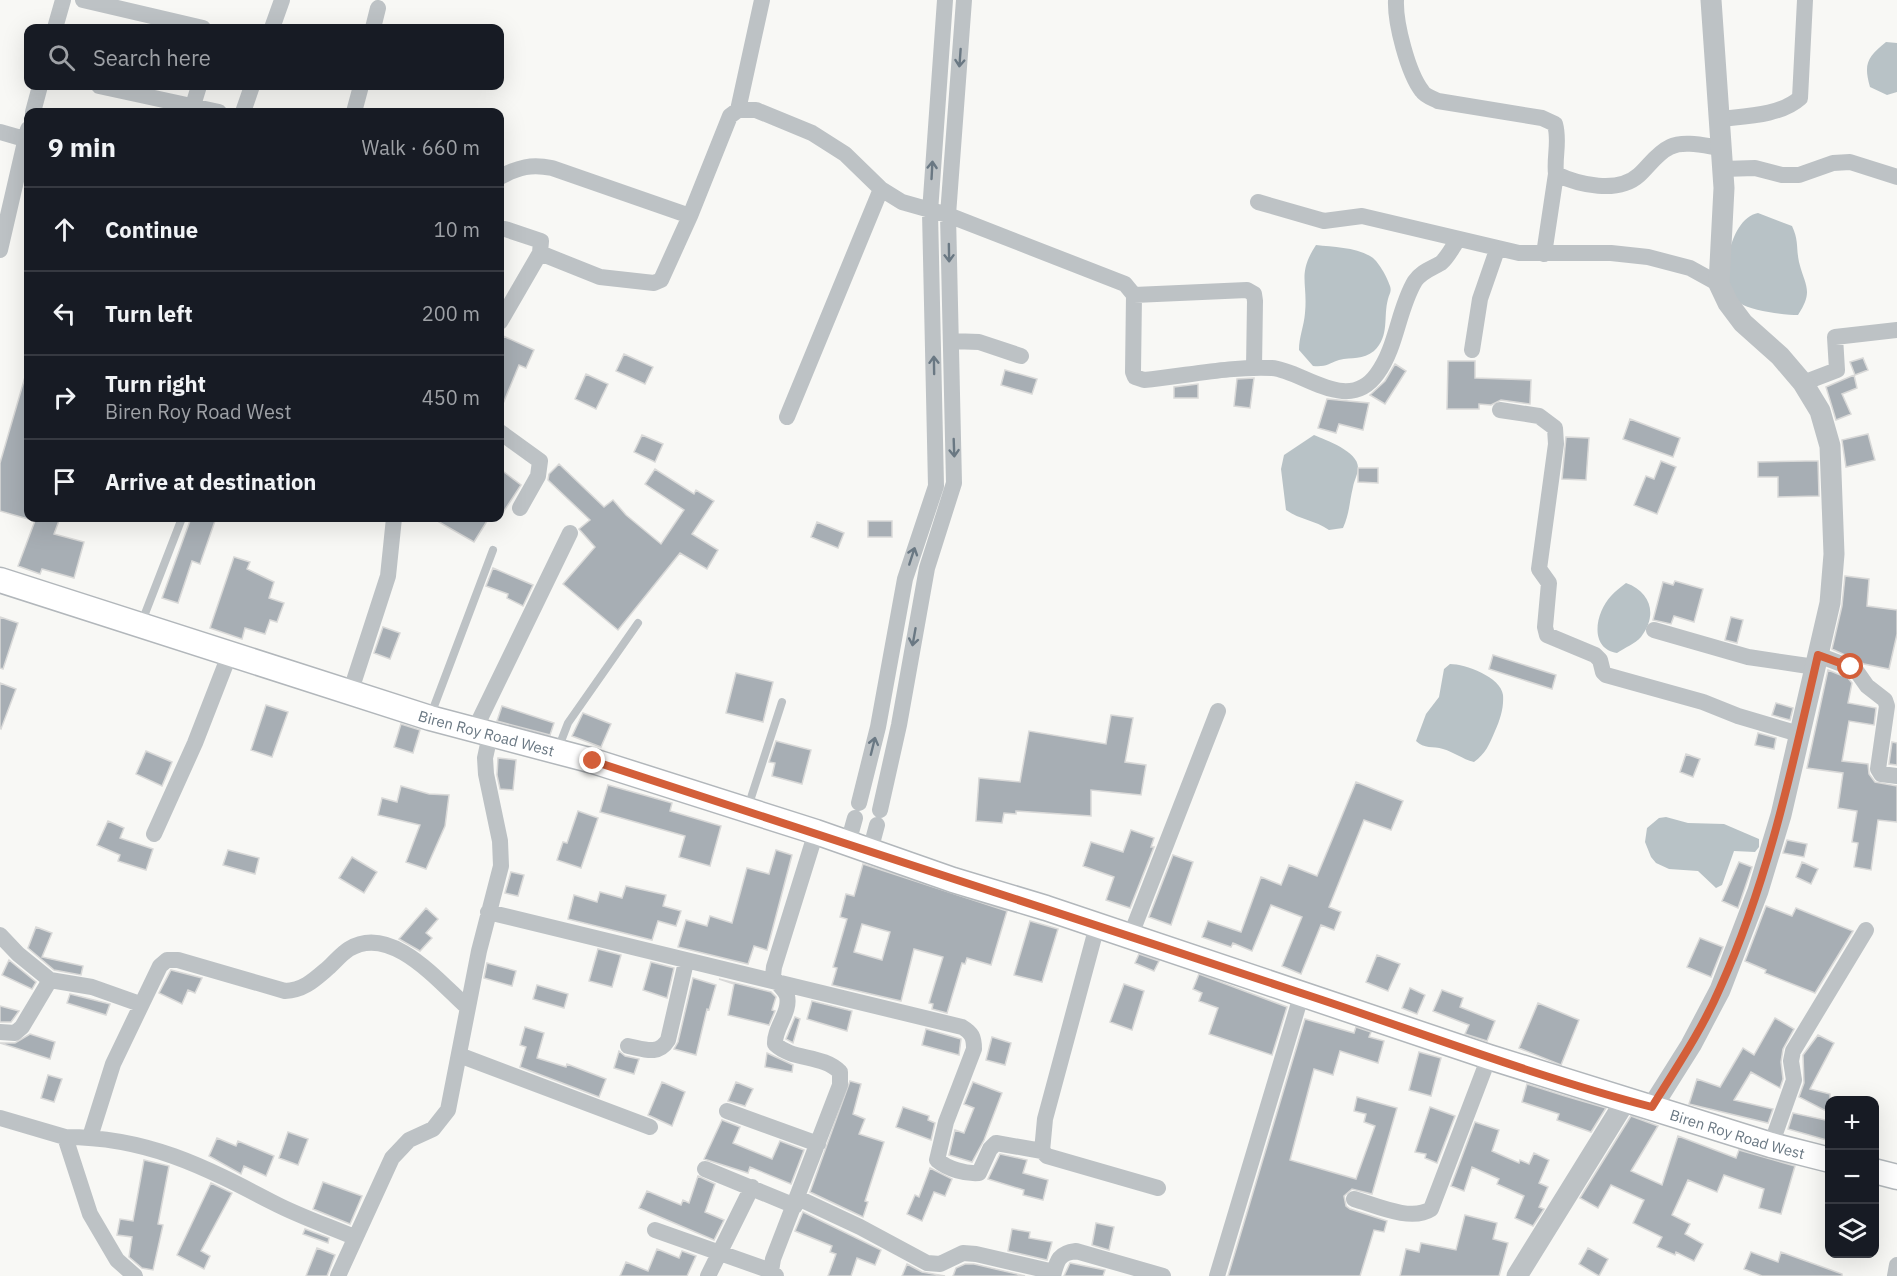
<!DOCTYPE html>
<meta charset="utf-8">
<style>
body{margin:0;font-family:"IBM Plex Sans",sans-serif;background:#242831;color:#f1f3f6}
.controls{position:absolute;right:18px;bottom:18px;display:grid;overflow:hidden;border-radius:12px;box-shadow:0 6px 24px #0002}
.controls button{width:54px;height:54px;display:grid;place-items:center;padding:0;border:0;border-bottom:2px solid #363941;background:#171b24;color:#f1f3f6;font:30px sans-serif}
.stop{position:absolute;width:18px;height:18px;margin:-14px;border:4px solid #d35f3a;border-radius:50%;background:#fff}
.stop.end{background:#d35f3a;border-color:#fff;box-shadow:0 2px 6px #0008}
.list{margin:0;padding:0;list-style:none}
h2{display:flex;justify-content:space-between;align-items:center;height:78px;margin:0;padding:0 24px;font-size:26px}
h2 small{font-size:20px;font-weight:400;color:#9ea1a6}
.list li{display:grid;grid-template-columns:39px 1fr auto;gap:18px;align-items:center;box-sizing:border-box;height:84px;padding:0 24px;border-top:2px solid #363941}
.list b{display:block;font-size:22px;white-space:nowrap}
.list p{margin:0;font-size:20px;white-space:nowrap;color:#9ea1a6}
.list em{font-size:20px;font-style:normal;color:#9ea1a6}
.icon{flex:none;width:33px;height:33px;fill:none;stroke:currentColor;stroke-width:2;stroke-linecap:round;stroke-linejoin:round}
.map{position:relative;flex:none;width:1897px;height:1276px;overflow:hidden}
.search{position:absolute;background:#171b24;box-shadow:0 6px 24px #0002;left:24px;top:24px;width:480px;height:66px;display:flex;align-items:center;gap:15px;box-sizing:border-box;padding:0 21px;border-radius:12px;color:#9ea1a6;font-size:22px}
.panel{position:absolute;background:#171b24;box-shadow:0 6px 24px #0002;left:24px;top:108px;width:480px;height:414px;border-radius:12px}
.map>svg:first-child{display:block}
</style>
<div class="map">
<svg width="1897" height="1276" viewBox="0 0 1897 1276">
<rect width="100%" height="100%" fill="#f8f8f5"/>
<path fill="#b8c2c6" d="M1886 42 1897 43V92L1887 95 1870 87C1863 63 1868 57 1886 42Z
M1758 213 1792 226C1799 241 1796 248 1799 262 1805 286 1814 291 1798 315 1785 315 1751 311 1740 303 1716 285 1729 218 1758 213Z
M1316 245C1333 247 1354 247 1370 256 1378 260 1387 277 1390 286 1392 292 1389 294 1388 299 1383 317 1390 336 1374 351 1363 360 1352 357 1339 360 1327 364 1327 367 1313 366L1299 350C1299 337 1304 326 1305 313 1308 282 1297 274 1316 245Z
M1314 435C1326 440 1359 452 1358 468 1358 474 1354 481 1353 487 1349 503 1350 512 1343 528L1329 530C1315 520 1300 520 1286 510L1281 469 1284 455Z
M1626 583C1651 592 1658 615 1641 637 1635 644 1624 648 1617 653 1588 648 1596 612 1611 596 1615 591 1621 587 1626 583Z
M1450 664C1465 664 1501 677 1503 695 1504 708 1500 720 1495 731 1489 745 1486 753 1474 762 1462 759 1454 752 1443 749 1433 746 1424 749 1416 741L1426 714 1439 697 1444 669Z
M1666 817 1688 823 1724 824 1759 839V847L1755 852 1734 851 1722 885 1716 888 1698 871 1669 869 1656 863 1651 857 1645 842 1647 828 1659 818Z"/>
<path fill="#a7aeb4" stroke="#d9d9d8" stroke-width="1.5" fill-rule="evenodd" d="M503 336 534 350 526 368 519 365 500 411V345Z
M624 354 653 367 645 384 616 371Z
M1863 358 1868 370 1855 375 1850 362Z
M1448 361H1475V378L1531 380 1530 404 1501 400 1491 405 1479 404V409H1447Z
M1395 364 1406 371 1385 404 1370 395 1385 381Z
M1005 370 1037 379 1032 394 1001 385Z
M586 374 608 384 596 409 575 399Z
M1854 375 1857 388 1842 394 1851 414 1836 420 1826 387Z
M25 377H28V519L0 511V463Z
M1254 378 1250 408 1234 406 1237 379Z
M1198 384V398H1174V387Z
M1327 399 1369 403 1363 430 1339 424 1336 433 1318 428Z
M1630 419 1680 438 1673 457 1623 439Z
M1868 434 1875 460 1846 467 1842 440Z
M642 435 663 444 655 462 634 452Z
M1566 437 1589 438 1586 480 1562 479Z
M1661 461 1676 467 1657 514 1634 505 1646 476 1654 479Z
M1806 461H1818L1819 496 1778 497V477H1758V462Z
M559 464 604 507 613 500 626 515 661 544 684 510 645 484 655 469 694 494 696 490 714 501 692 534 718 550 707 569 680 553 618 630 563 584 595 547 579 529 590 520 548 480 549 474Z
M1358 468H1378V483L1358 482Z
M500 469 521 485 500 517Z
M36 518H60L54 534 84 542 74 578 42 569 40 574 18 566Z
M191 518H216L200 564 192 561 178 603 162 598Z
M432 518H489L474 542Z
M868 521H892V537H868Z
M817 522 844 533 838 548 811 537Z
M234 557 250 562 247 569 274 582 269 598 284 603 277 622 270 620 265 634 245 628 242 639 210 628Z
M493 568 533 585 523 606 507 598 508 594 486 586Z
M1845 576 1869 579 1867 606 1897 610V634L1889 669 1864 664 1832 649 1842 606Z
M1675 581 1703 589 1694 622 1674 616 1671 624 1653 620 1663 582 1673 585Z
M0 617 18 623 3 669 0 668Z
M1731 617 1743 620 1737 643 1725 640Z
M383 627 400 633 390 659 374 653Z
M1493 655 1556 675 1552 689 1489 669Z
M1828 670 1848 678 1852 683 1848 703 1876 708 1874 725 1849 721 1842 761 1868 764 1869 774 1875 782 1897 786V822L1878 820 1871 870 1854 867 1858 843 1852 842 1857 811 1838 808 1843 773 1807 768Z
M736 673 773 682 763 722 726 713Z
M0 683 16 689 1 729 0 728Z
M1776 703 1793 708 1790 720 1772 715Z
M266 705 288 712 272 757 251 750Z
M502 706 554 723 550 735 497 721Z
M583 713 611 724 601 747 572 736Z
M1111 715 1133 718 1125 762 1146 765 1141 795 1091 790V816L1016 811V814L1004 813 1002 823 976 821 979 778 1020 782 1029 731 1106 744Z
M401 724 420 730 413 753 394 747Z
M1758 733 1776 738 1774 749 1755 745Z
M776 741 811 750 802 784 772 776 775 763 769 762Z
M1892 742 1897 743V765L1889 764Z
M146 751 172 762 162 786 136 774Z
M1686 754 1700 759 1693 777 1680 772Z
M498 758 516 760 513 790 500 789 497 775Z
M1356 782 1403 801 1391 830 1364 820 1329 907 1341 912 1334 930 1321 925 1301 974 1282 966 1302 917 1271 905 1252 951 1233 943 1231 947 1202 937 1208 921 1241 932 1261 877 1281 885 1289 865 1317 876Z
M608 785 672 803 670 811 721 826 710 866 679 857 685 836 600 812Z
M401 786 429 794 449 795 445 826 426 869 406 862 420 825 378 815 382 798 397 802Z
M578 811 598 818 581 868 557 860 563 842 567 843Z
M108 821 124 828 120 838 153 849 146 870 118 861 120 855 97 845Z
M1131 830 1154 838 1151 847H1154L1130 908 1106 900 1114 877 1083 866 1091 842 1123 852Z
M1787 840 1807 844 1804 857 1783 853Z
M228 850 259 858 255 874 223 865Z
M776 850 792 855 767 950 754 946 748 964 678 947 686 920 707 926 710 916 732 923 747 868 769 874Z
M1173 855 1193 862 1171 925 1149 917Z
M352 857 377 872 364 893 339 878Z
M1739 862 1752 867 1738 908 1722 901Z
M1802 862 1818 869 1811 884 1796 877Z
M863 864 1007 911 991 965 967 958 965 964 962 963 947 1013 932 1009 933 1004 929 1003 943 957 914 949 901 1001 832 985 837 968 833 967 847 919 840 917 846 894 854 896ZM862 924 890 932 882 960 854 952Z
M511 872 524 875 518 896 505 893Z
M626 886 666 895 663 906 681 911 676 926 658 921 652 940 568 919 574 895 597 902 600 892 622 898Z
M1766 906 1792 916 1796 908 1853 931 1815 993 1765 973 1766 970 1745 961Z
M426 908 438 919 426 933 432 938 420 951 399 939Z
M1030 921 1058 929 1042 982 1014 975Z
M36 927 52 933 42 957 83 966 81 975 54 970 28 948Z
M1700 938 1723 947 1711 977 1687 967Z
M598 949 621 955 612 987 589 981Z
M1139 954 1159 961 1154 971 1135 963Z
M1377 955 1400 964 1388 991 1366 982Z
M9 960 36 982 32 989 2 975Z
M651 962 674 968 667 998 643 990Z
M487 963 516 971 512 986 484 978Z
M171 970 202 978 195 993 188 990 182 1004 159 993Z
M1199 974 1287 1007 1272 1055 1209 1034 1218 1008 1199 1001 1202 993 1193 989Z
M693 978 716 985 709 1010 707 1009 696 1055 674 1049 678 1042Z
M719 979 771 992 776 997 772 1010 775 1011 769 1025 728 1015 734 984Z
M1124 984 1144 991 1132 1030 1110 1022Z
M537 985 568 994 564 1008 533 999Z
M1410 988 1425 995 1417 1014 1402 1008Z
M1442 990 1463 998 1460 1007 1495 1021 1487 1041 1465 1034 1469 1025 1433 1011Z
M70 994 110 1004 106 1015 67 1003Z
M812 1001 852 1011 847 1031 807 1019Z
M1538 1003 1579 1020 1561 1065 1519 1048Z
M0 1006 19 1011 11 1022H0Z
M795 1017 800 1019 793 1043 786 1039Z
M1775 1018 1794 1029 1783 1049 1781 1062 1783 1079 1780 1088 1751 1072 1734 1100 1773 1109 1768 1123 1689 1104 1697 1079 1720 1087 1743 1048 1754 1055Z
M1305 1019 1354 1033 1356 1027 1371 1032 1369 1037 1384 1041 1378 1063 1340 1051 1333 1075 1314 1069 1290 1160 1356 1179 1375 1126 1364 1122 1366 1114 1354 1111 1357 1097 1397 1108 1372 1194 1352 1189 1344 1196 1346 1206 1350 1209 1387 1221 1384 1232 1374 1230 1360 1276H1228Z
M525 1027 544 1033 537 1058 566 1067 567 1064 606 1079 599 1097 520 1067 526 1047 520 1045Z
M926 1029 961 1039 959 1055 922 1045Z
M30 1034 55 1042 50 1059 0 1043H15Z
M1818 1035 1834 1043 1810 1089 1830 1094V1113L1799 1097 1804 1083 1803 1055Z
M992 1037 1011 1043 1005 1065 986 1060Z
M619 1051 625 1056 639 1059 634 1074 614 1068Z
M1419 1052 1441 1058 1431 1096 1409 1090Z
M767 1053 793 1065 792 1072 765 1067Z
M48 1075 62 1079 54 1102 41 1098Z
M850 1081 861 1084 853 1114 865 1119 859 1134 884 1142 865 1201 868 1202 863 1217 810 1192Z
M662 1082 685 1092 672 1126 648 1115Z
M736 1082 753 1089 745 1106 728 1101Z
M973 1082 1002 1093 984 1140 972 1162 949 1155 955 1130 964 1133 974 1108 964 1104Z
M1527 1084 1565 1096 1606 1108 1591 1132 1557 1120 1559 1114 1522 1102Z
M903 1107 929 1116 928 1120 935 1123 931 1140 896 1127Z
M1430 1107 1455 1116 1437 1163 1425 1158 1426 1154 1415 1152Z
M1793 1113 1830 1121V1141L1788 1129Z
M1631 1116 1658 1126 1631 1171 1662 1185 1678 1136 1736 1158 1739 1150 1795 1166 1781 1214 1759 1208 1764 1189 1724 1175 1717 1192 1688 1180 1672 1215 1690 1224 1685 1234 1703 1244 1694 1261 1676 1252 1675 1255 1657 1247 1662 1237 1633 1223 1644 1200 1611 1185 1598 1208 1580 1198Z
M722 1120 740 1127 733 1143 772 1159 780 1141 804 1150 791 1184 750 1167 748 1173 704 1159Z
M1475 1122 1499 1130 1492 1151 1519 1163 1520 1160 1529 1164 1534 1153 1549 1160 1539 1183 1548 1187 1539 1207 1544 1209 1533 1226 1515 1218 1524 1196 1497 1184 1499 1179 1472 1167 1464 1191 1451 1186Z
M288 1132 308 1139 298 1165 279 1158Z
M217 1138 236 1146 238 1141 274 1156 266 1176 244 1166 241 1174 209 1156Z
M1000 1154 1027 1160 1023 1173 1048 1180 1043 1200 1023 1195 1024 1190 988 1179Z
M144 1160 169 1166 158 1224 163 1225 153 1270 142 1268 129 1257 132 1237 117 1235 120 1219 133 1221Z
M930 1168 952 1179 945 1196 934 1192 922 1221 907 1214 915 1195 919 1197Z
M698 1176 715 1184 705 1212 724 1220 714 1240 639 1208 647 1191 681 1205 683 1200 689 1203Z
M323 1182 362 1196 350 1224 313 1209Z
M211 1183 232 1193 201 1251 210 1256 204 1269 177 1255Z
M803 1212 881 1250 875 1265 857 1258 851 1276H828L836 1254 830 1252 832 1246 795 1231Z
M1465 1215 1497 1223 1493 1239 1508 1243 1499 1276H1400L1406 1249 1419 1252 1421 1243 1456 1250Z
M1096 1223 1114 1227 1109 1250 1092 1245Z
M305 1229 329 1238 328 1243 303 1234Z
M1012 1229 1030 1232 1029 1238 1052 1242 1047 1260 1008 1251Z
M317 1248 335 1255 327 1276H306Z
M1588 1248 1608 1259 1599 1276 1579 1264Z
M657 1249 679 1258 682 1251 696 1256 687 1276H620L626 1262 648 1271Z
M1751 1252 1778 1262 1781 1252 1842 1274V1276H1762L1744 1269Z
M1070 1263 1105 1270 1103 1276H1064Z
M907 1264 922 1272 945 1276H902Z
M965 1264H974L1025 1276H953L956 1268Z"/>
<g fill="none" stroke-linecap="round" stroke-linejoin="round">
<g stroke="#b2b7bb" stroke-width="27">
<g id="secondary">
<path id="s1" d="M0 580 430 718 593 761 816 832 953 880 1046 908 1489 1057 1771 1145 1830 1160"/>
<path d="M1874 1171 1897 1177"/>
</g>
</g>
<path stroke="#bdc2c5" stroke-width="8" d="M141 624 182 518
M430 717 493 550
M558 749 568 723 638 623
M748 807 782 702"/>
<path stroke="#bdc2c5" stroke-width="16" d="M83 0 203 28
M1396 0C1395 23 1408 73 1422 91 1425 96 1432 98 1438 101L1542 118 1555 124C1560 142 1554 156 1556 174 1579 185 1618 194 1639 175 1649 166 1657 153 1670 147 1684 140 1706 146 1721 148
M55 28 63 0
M272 28 282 0
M373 28 378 8
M99 86 219 112
M738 110 762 0
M33 112 40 86
M191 112 199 86
M243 112 252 86
M354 112 361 86
M1719 119C1745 116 1780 116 1800 98L1805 0
M0 132 28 140
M1723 169 1755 168 1782 175H1799L1833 163 1850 162 1897 177
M500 177C519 167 531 164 552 168L690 216 730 116 738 110H756L812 133 845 154 881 189 902 202 948 215 1125 284 1134 295 1133 372 1135 377 1144 380C1186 376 1230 366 1272 368 1302 370 1348 415 1377 374 1397 347 1398 309 1415 281 1422 271 1431 269 1441 263 1448 257 1452 248 1457 241
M1258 202 1324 221 1362 216 1519 253H1611L1648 257 1690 268 1719 284
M505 229 541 241 540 253
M0 250 28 129
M1544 254 1556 174
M1134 295 1247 290 1254 294 1255 301 1254 368
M500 322 540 253 600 277 654 283 661 280 690 216
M951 341 979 342 1021 356
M1472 350 1480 299 1497 250
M1803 383 1837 370 1835 337 1897 330
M1500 410 1539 416 1555 428 1556 444 1539 569 1549 583 1545 627 1547 635 1595 655 1600 660 1603 672 1606 675 1703 702 1738 716 1799 734
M787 417 881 189
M500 432 540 461 538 476 520 508
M1654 630 1748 657 1815 667
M1818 655 1855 669 1867 686 1885 700 1887 706 1878 769 1881 774 1897 776
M351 690 388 576 394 518
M474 731 570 533
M859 803 878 727 905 579 936 486 930 212 945 0
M880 810 899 725 927 568 954 483 948 215 964 0
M154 834 195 743 230 653
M848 843 855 818
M870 851 877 825
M488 912 962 1027C972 1033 974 1037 974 1049L946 1122 937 1160C948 1169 965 1174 979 1173L990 1149 996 1143 1042 1151
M1097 926 1045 1119 1042 1151 1047 1156 1158 1188
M0 935 18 954 50 980
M1130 937 1218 711
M0 1032 15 1033 22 1027 50 980 92 987 140 1004
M628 1046C644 1049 658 1056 668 1040L686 962
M459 1055 650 1127
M727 1111 818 1144
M0 1118 65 1137 90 1214 117 1260 135 1276
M65 1137C147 1137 203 1166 274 1203 299 1216 328 1226 354 1237
M90 1137 113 1064 160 966 167 960H178L285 991C304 990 314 980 328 968 335 962 341 954 349 949 391 923 439 982 467 1007
M1771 1145 1794 1080 1791 1061 1793 1051 1866 930
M705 1169 795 1206
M798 1198 860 1227 927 1263 940 1264 963 1253 976 1254 1054 1272
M1354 1199C1375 1205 1411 1222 1431 1209L1489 1057
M655 1230 771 1271
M338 1276 392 1158 409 1140 433 1129 448 1110 479 951 501 866 500 841 486 774 485 758 490 735
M708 1276 752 1187
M776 1276 771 1271 773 1259 840 1085V1072C822 1054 793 1061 775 1044 774 1028 791 1012 787 996 785 989 776 983 773 976L774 967 816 832
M1053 1276C1057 1260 1059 1253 1076 1251L1163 1276
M1217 1276 1302 993
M1895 1276 1897 1265"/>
<path stroke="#bdc2c5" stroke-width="21" d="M1652 1107 1691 1045 1720 990 1758 891 1781 815 1830 603 1834 554 1830 446 1820 411 1803 383 1780 356 1743 323 1728 303 1719 284 1724 188 1711 0
M1517 1276 1626 1100"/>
<use href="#secondary" stroke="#fff" stroke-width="24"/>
</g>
<defs><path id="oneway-shaft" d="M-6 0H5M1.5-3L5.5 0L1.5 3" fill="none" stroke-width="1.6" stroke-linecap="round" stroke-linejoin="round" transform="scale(1.5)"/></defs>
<g stroke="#6a7883">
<use href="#oneway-shaft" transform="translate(960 58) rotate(94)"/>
<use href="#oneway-shaft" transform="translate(932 170) rotate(-87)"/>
<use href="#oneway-shaft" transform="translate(949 253) rotate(89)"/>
<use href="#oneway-shaft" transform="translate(934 365) rotate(-91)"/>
<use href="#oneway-shaft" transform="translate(954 448) rotate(88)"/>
<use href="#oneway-shaft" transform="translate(912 556) rotate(-72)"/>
<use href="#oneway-shaft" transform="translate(914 637) rotate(100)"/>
<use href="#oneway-shaft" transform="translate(873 746) rotate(-76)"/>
</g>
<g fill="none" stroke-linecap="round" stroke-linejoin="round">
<path stroke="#d35f3a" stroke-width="8" d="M593 761C829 836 1065 915 1301 993 1417 1031 1533 1076 1652 1107 1676 1068 1702 1030 1720 988 1768 882 1792 768 1818 655L1851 667"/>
</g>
<g text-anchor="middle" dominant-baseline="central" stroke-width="6" stroke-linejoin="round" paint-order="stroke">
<g font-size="15" fill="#6a7883" stroke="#fff">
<text stroke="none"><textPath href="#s1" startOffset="510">Biren Roy Road West</textPath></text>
<text stroke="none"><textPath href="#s1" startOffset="1824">Biren Roy Road West</textPath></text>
</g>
</g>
</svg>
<div class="controls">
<button>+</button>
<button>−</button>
<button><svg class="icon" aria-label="layers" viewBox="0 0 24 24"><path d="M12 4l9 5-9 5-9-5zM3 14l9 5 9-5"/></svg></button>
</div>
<div class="stop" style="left:1851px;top:667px"></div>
<div class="stop end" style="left:593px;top:761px"></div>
<div class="search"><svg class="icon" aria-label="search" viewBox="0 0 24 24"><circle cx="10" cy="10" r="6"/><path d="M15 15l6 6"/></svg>Search here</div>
<section class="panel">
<h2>9 min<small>Walk · 660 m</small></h2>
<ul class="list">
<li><svg class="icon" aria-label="ahead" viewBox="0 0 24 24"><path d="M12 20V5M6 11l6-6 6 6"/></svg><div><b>Continue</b></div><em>10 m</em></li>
<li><svg class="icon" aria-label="left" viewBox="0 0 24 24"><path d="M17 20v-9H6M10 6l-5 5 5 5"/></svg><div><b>Turn left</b></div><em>200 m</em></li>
<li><svg class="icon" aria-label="right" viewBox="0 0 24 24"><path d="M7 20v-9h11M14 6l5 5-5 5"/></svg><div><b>Turn right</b><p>Biren Roy Road West</p></div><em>450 m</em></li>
<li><svg class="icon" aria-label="arrive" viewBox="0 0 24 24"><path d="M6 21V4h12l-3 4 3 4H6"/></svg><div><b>Arrive at destination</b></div></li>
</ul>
</section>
</div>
